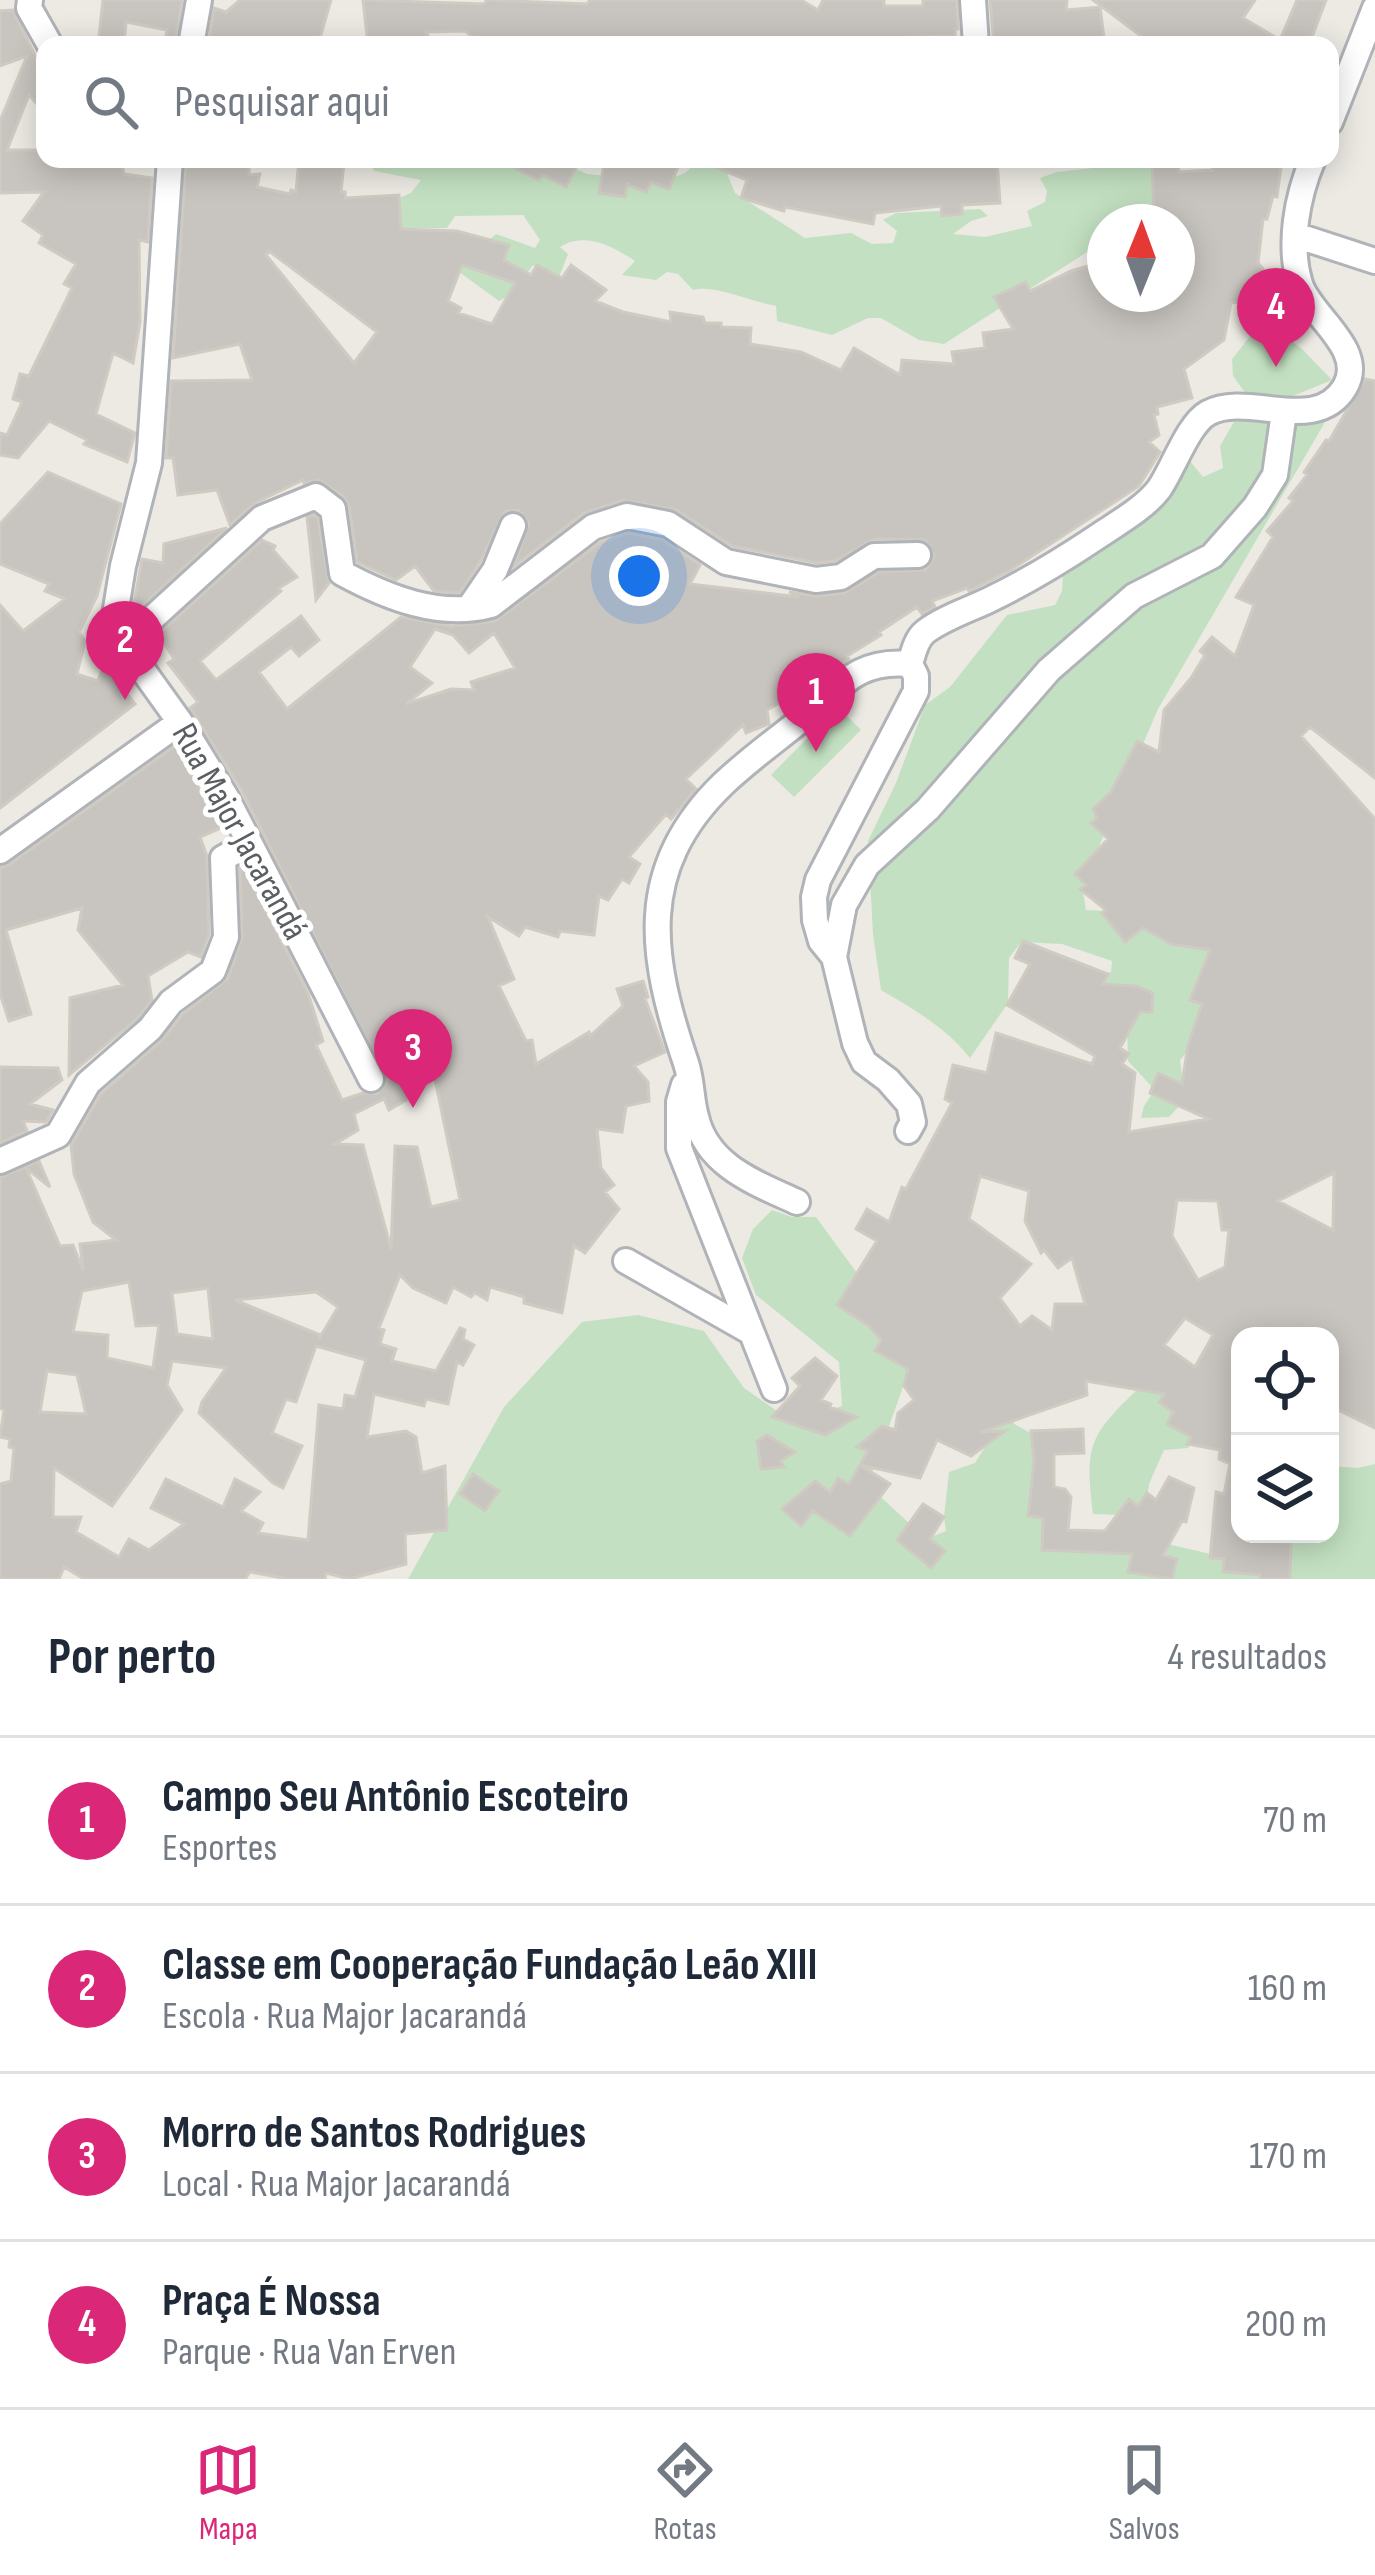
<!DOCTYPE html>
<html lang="pt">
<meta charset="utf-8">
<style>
body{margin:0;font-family:"Sofia Sans Condensed",sans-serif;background:#f2f2f3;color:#1f2937}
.controls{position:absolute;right:36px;bottom:36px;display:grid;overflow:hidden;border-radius:24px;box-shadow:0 6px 30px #0003}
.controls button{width:108px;height:108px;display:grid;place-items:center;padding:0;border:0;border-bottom:3px solid #e0e1e3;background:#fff;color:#1f2937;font:60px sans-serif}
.compass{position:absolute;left:1087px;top:204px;width:108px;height:108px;border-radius:50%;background:#fff;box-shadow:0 6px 30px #0003;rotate:1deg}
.you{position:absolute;left:639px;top:576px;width:42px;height:42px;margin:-30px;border:9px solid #fff;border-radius:50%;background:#1a73e8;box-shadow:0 0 0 18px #1a73e833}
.badge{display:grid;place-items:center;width:78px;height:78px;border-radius:50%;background:#db2777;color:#fff;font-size:39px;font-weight:700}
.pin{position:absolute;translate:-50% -99px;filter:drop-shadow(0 3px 6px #0008)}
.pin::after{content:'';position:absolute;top:63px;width:42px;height:36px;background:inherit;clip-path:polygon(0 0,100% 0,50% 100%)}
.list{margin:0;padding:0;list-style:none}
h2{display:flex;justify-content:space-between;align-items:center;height:156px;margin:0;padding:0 48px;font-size:51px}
h2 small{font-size:39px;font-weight:400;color:#747a83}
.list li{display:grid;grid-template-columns:78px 1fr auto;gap:36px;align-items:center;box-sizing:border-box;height:168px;padding:0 48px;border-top:3px solid #e0e1e3}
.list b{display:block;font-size:45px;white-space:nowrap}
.list p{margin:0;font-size:39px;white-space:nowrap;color:#747a83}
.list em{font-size:39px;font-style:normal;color:#747a83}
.icon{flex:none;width:66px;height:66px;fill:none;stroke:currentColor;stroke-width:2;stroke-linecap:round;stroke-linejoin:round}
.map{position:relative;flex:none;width:1375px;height:1579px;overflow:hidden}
.search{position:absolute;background:#fff;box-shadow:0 6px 30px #0003;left:36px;right:36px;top:36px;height:132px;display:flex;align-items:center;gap:30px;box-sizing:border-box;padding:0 42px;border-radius:24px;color:#747a83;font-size:45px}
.sheet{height:828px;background:#fff}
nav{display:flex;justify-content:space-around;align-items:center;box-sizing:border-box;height:168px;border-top:3px solid #e0e1e3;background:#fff;font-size:33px;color:#747a83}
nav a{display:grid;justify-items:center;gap:6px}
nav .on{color:#db2777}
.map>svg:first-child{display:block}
</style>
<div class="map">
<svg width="1375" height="1579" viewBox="0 0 1375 1579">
<rect width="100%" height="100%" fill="#eceae3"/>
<path fill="#c3e1c2" d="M368 159H555L587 174 664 181 685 173 700 159 730 161 728 176 735 193 805 238 851 233 872 244 893 243 897 231 883 220 896 213 980 209 988 216 971 221 953 234 985 237 1032 226 1027 211 1045 202 1047 191 1040 178 1057 172 1111 166 1120 159H1163L1166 213 1138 222H1105L1098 245 944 344 919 340 881 318H868L832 335 777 321 776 306C751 302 714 284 693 290L678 274 667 272 656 280 622 275 635 261C613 246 584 231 560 247L568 254 558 280 533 265 512 294 499 301 455 269 496 234 535 248 540 240 523 215 455 216 447 228H380L387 203 411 193 421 180 374 171Z
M1263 320 1302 349 1332 380 1283 400 1246 394 1233 376 1232 359Z
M1335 405 1158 709 1082 886 1086 910 1161 913 1208 940C1211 973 1205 1035 1180 1060L1185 1100 1169 1117 1141 1118 1144 1106 1155 1090 1128 1061 1127 1014 1089 995 1101 975 1111 972 1112 961 1062 944 1021 942 1009 958 1008 1003 970 1058C945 1027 915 1010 881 990L873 934 868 841 896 783 925 705 950 687 1007 615 1055 605 1062 591 1063 575H1038L1132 506 1191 442 1189 460 1203 477 1223 468 1220 446 1242 408Z
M838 707 861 730 794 797 771 775Z
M772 1210 792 1217H816L895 1325 918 1345 868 1485 926 1539 946 1531 944 1517 949 1472 975 1463 988 1442 968 1425 981 1397 1016 1425 1038 1437 1044 1486 1071 1536 1115 1538 1120 1515 1093 1514C1084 1442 1090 1435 1143 1384L1163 1395 1203 1429 1188 1448 1164 1450 1149 1484 1142 1538 1215 1555 1241 1569 1271 1534H1330V1466L1358 1468 1375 1464V1579H408L504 1407 582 1322 638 1315 704 1331 744 1388 794 1423 842 1406 839 1362 756 1295 742 1258 753 1229Z"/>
<path fill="#c8c5c0" stroke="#d0cbc2" stroke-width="3" fill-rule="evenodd" d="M103 0H182L175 45H164L167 30 126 22 124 45H98Z
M240 0H331L318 45H208L214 8 226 12Z
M363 0 484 4 487 0 587 4 590 0H801L818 10 823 0H884V6H923V0H957L958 29H955V36L908 37V45H484L465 31 426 32 433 45H368Z
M990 0H1067L1066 10 1100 7 1105 45H994Z
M1093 0H1255L1243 18 1280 40 1297 0H1326L1309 45H1153Z
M13 10 45 76V113L29 95 7 150H45V159H121L124 174 152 178 148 242 139 240 140 322 133 363 113 353 96 414 135 433 127 462 84 444 87 440 49 421 18 458 0 455V433L7 435 22 402 13 399 20 374 29 376 72 288 64 284 76 264 39 243 43 235 23 221 44 192 0 193V121L27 56 0 66V11Z
M186 159H249V175L260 174 257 187 290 194 291 190 296 192 299 159 344 163 341 192H345V198L399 195 401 229 457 231 509 245 504 260 531 275 537 265 562 278 571 265 606 290 595 301 623 312 671 322 670 312 703 317 705 323H721V327L751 328 750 344 801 352 841 370 854 348 900 375 902 360 954 364 952 352 985 348 983 333 1013 329 994 297 1026 282 1030 291 1071 271 1105 261V294H1177V217H1154L1152 159H1177L1179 172 1212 170V159H1282L1277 197 1273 196 1267 219H1263L1258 263 1272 280 1247 301 1231 303 1224 340 1184 369 1192 398 1157 407 1158 414 1154 415 1159 435 1149 442 1160 452 1139 486 1009 571 969 591 967 588 932 601 935 607 922 614 917 607 879 632 881 635 847 656 849 659 824 678 767 710 769 724 746 733 743 725 686 779 696 789 671 819 666 814 629 857 640 864 629 883 622 879 608 900 599 896 594 935 560 931 558 937 525 927 519 936 488 917 514 979 499 986 526 1041 532 1040 536 1064 589 1032 590 1036 623 1006 617 989 643 981 648 997 645 999 665 1052 634 1066 648 1082 649 1101 626 1106 622 1132 597 1129 601 1168 614 1185 605 1192 619 1209 585 1253 574 1246 562 1313 524 1303V1297L490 1287 487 1300 475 1293 471 1297 453 1287 446 1303 413 1288 400 1275 379 1328 384 1330 380 1344 396 1349 392 1361 436 1371 460 1328 465 1330 463 1339 474 1345 463 1365 457 1362 448 1404 426 1399 424 1406 374 1394 367 1437 406 1431 416 1437 422 1473 445 1466 447 1530 405 1534 406 1564 350 1579 326 1573 325 1579H288L250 1572 245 1579H84L64 1567 59 1579H0V1484L11 1481 14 1448 9 1447 10 1439 0 1437 4 1410 0 1408V1177L39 1161 50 1187 26 1168 60 1246 73 1245 83 1270 80 1244 116 1240 93 1222 74 1174 71 1145 101 1094 161 1041 183 1014 228 978 242 937 240 868 243 866 308 993 323 1041 316 1045 342 1100 363 1093 377 1094 387 1081 241 789 190 708 198 702 168 663 174 659 159 634 262 540 275 546 273 550 297 577 279 588 281 591 200 661 216 680 301 616 319 640 299 656 291 647 259 672 287 709 401 617 451 626 495 621 601 542 628 533 662 540 700 565 690 584 799 597 789 592 817 596 844 593 879 572 926 570 934 556 925 540 874 539 835 561 817 563 732 546 676 510 623 500 584 513 514 566 529 523 518 510 504 512 480 562 460 593H453L434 591 415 566 396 580 357 562 349 505 343 496 319 480 304 483 303 480 255 503 230 525 217 490 178 495 173 458H166L171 381 252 380 240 344 173 358ZM269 251 377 332 354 363 266 255ZM462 265 515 283 492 324 458 313 461 308 448 301ZM435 629 453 635 469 653 494 633 515 668 471 682 474 690 451 689 406 704 432 683 410 667ZM432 1065 460 1200 431 1207 417 1147 395 1146 391 1249 363 1145 335 1144 358 1130 354 1114 384 1099 389 1110 406 1100 401 1078ZM129 1282 136 1326 159 1325 153 1368 107 1358 108 1335 73 1332 82 1291ZM208 1288 213 1339 177 1334 172 1293ZM316 1292 338 1307 319 1339 320 1335 235 1300ZM316 1346 366 1360 355 1397 345 1395 343 1409 319 1405 308 1540 258 1533 263 1523 241 1511 260 1492 235 1479 223 1507 166 1479 151 1508 184 1524 149 1550 129 1539 119 1557 76 1532 81 1517H53L54 1468 112 1506 182 1410 167 1385 172 1361 226 1368 202 1402 199 1413 273 1483 283 1488 302 1446 272 1433 286 1399 296 1402ZM47 1371 77 1375 86 1414 40 1412Z
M497 159H580L566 187 543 175 538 180Z
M605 159H666L679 164 669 189 651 182 646 192 627 184 625 197 599 193Z
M696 159H997L1000 203 962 205V214L942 216 941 206 875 213 873 224 785 207 784 211 741 198 747 180Z
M1365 379 1375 381V778L1310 727 1301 736 1375 819V1428L1330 1406V1336H1240V1536L1257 1537V1541L1291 1542 1290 1579H1260V1575L1223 1572 1224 1559 1210 1558 1216 1492 1224 1494 1230 1464 1219 1459 1220 1450 1187 1444 1191 1437 1167 1424 1173 1412 1159 1402 1164 1394 1086 1381 1087 1395 981 1432 1005 1431 971 1456 937 1440 920 1478 860 1465 890 1484 850 1536 813 1511 801 1526 782 1509 815 1481 830 1492 838 1478 849 1484 868 1451 857 1447 882 1426 895 1430 898 1413 914 1400 904 1386 908 1369 875 1351 881 1340 869 1326 837 1305 877 1241 856 1229 867 1209 889 1222 902 1187 906 1189 952 1103 945 1099 953 1065 987 1073 996 1033 1092 1064 1095 1056 1007 1005 1030 964 1015 958 1023 941 1108 974 1103 984 1136 986 1153 993 1152 1012H1140L1120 1048 1129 1054 1122 1064 1135 1073 1129 1132 1208 1119 1150 1093 1158 1073 1182 1084 1188 1045 1202 1004 1190 1000 1210 950 1171 944 1143 928 1125 942 1102 913 1106 910 1080 889 1086 885 1075 874 1108 839 1091 823 1097 818 1093 809 1111 792 1137 741 1159 752 1164 710 1191 678 1205 655 1200 651 1212 637 1235 656 1254 605 1236 597 1273 537 1267 531 1293 501 1289 498 1307 475 1304 472 1326 440 1329 441ZM1334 1173 1333 1230 1278 1201ZM980 1176 1029 1191 1025 1221 1041 1253 1044 1250 1058 1268 1072 1258 1085 1304H1055L1052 1330 1032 1316 1020 1326 1000 1298 1031 1264 969 1219ZM1177 1200 1218 1201 1222 1230H1229L1225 1267 1198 1280 1172 1236ZM1185 1318 1213 1335 1195 1367 1164 1345Z
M48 472 121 504 97 596 79 632 85 641 77 674 98 681 104 665 135 704 0 808V605L23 631 65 599 45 591 49 584 0 564V524Z
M313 515 318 518 329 583 316 600 307 517Z
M227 528 132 615 142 559 163 563 164 544Z
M175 746 223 827 200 837 207 856 209 934 201 957 188 952 148 976 152 1000 138 1018 69 1075 70 998 123 985 78 930 82 908 6 930 31 1014 9 1021 0 993V867L10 864Z
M0 1067 58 1068 62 1080 30 1104 53 1110 46 1122 23 1121 27 1131 0 1143Z
M815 1358 837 1376 821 1400 831 1404 830 1407 857 1417 825 1435 772 1417 800 1386 792 1378Z
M1083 1429 1084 1453 1054 1454V1487L1065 1489 1071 1497 1068 1530 1105 1531 1129 1499 1138 1506 1147 1493 1156 1500 1169 1477 1194 1488 1186 1522 1182 1521 1163 1555 1177 1559 1172 1579 1128 1572 1132 1554 1042 1550 1043 1518 1028 1516 1034 1462 1031 1431Z
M767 1435 795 1452 780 1461 784 1467 761 1469 757 1441Z
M473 1474 499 1491 485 1511 460 1494Z
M923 1504 944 1517 930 1539 945 1551 931 1568 897 1540Z"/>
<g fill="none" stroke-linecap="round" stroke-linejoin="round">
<g stroke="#b0b3b7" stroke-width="30">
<path id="minor" d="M30 0 29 8 50 45
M973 0 976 45
M191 45 199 0
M1330 122 1375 8
M170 159 149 463 123 566 114 621 119 637 180 722 226 797 371 1079
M1295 235 1375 261
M469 608 495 570 513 526
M124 644 262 518 316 496 333 509 342 573C386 597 440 619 491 605L593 527 627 516 668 524 726 562 816 580 841 577 874 556 918 555
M0 851 180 722
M834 957 844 905 867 865 928 809 1049 670 1134 596 1212 556 1255 507 1275 475 1284 412
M684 1085 679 1102V1148L774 1389
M908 1131 913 1122 909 1104 888 1080 864 1062 855 1043 834 957 821 941 815 920 814 897 818 880 916 691V676L910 664C913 654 916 639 925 632 943 618 971 609 991 599 1026 582 1061 561 1094 539 1114 525 1144 509 1159 489 1173 469 1188 424 1208 413 1248 391 1316 436 1345 387 1367 349 1310 316 1300 284 1288 245 1297 196 1313 159
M0 1161 58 1135 88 1083 150 1029 171 1002 213 971 226 937 223 858 249 844
M797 1202C756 1183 707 1166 696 1117 691 1100 692 1081 686 1063 650 957 635 869 723 784 747 761 775 741 801 720 841 687 856 659 910 664
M626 1261 751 1332"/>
</g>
<use href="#minor" stroke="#fff" stroke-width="24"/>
</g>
<g text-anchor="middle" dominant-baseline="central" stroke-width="10" stroke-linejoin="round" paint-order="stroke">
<g font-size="36" fill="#5b5e62" stroke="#fff">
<text transform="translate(239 832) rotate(61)">Rua Major Jacarandá</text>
</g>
</g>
</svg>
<div class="controls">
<button><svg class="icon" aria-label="locate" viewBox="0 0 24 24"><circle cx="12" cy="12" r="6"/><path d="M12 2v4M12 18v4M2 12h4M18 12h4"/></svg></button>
<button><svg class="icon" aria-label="layers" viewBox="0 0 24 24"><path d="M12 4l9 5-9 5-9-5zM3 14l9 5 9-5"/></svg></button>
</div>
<svg class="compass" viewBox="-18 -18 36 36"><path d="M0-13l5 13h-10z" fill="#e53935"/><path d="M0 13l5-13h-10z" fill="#747a83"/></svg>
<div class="you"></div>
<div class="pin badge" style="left:816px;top:752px">1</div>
<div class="pin badge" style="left:125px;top:700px">2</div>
<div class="pin badge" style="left:413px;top:1108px">3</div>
<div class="pin badge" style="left:1276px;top:367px">4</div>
<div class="search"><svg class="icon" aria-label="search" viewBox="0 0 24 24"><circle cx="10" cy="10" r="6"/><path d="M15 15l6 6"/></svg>Pesquisar aqui</div>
</div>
<section class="sheet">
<h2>Por perto<small>4 resultados</small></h2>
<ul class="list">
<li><span class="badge">1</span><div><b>Campo Seu Antônio Escoteiro</b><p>Esportes</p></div><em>70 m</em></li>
<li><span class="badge">2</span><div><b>Classe em Cooperação Fundação Leão XIII</b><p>Escola · Rua Major Jacarandá</p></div><em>160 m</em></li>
<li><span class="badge">3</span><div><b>Morro de Santos Rodrigues</b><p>Local · Rua Major Jacarandá</p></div><em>170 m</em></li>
<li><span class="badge">4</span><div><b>Praça É Nossa</b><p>Parque · Rua Van Erven</p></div><em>200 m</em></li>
</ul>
</section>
<nav>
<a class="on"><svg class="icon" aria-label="map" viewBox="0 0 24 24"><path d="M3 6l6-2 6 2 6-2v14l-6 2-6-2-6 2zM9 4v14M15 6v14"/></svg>Mapa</a>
<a><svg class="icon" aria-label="directions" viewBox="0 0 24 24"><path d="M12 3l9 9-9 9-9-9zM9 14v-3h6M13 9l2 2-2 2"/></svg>Rotas</a>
<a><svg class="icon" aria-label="saved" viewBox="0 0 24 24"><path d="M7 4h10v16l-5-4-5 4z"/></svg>Salvos</a>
</nav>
